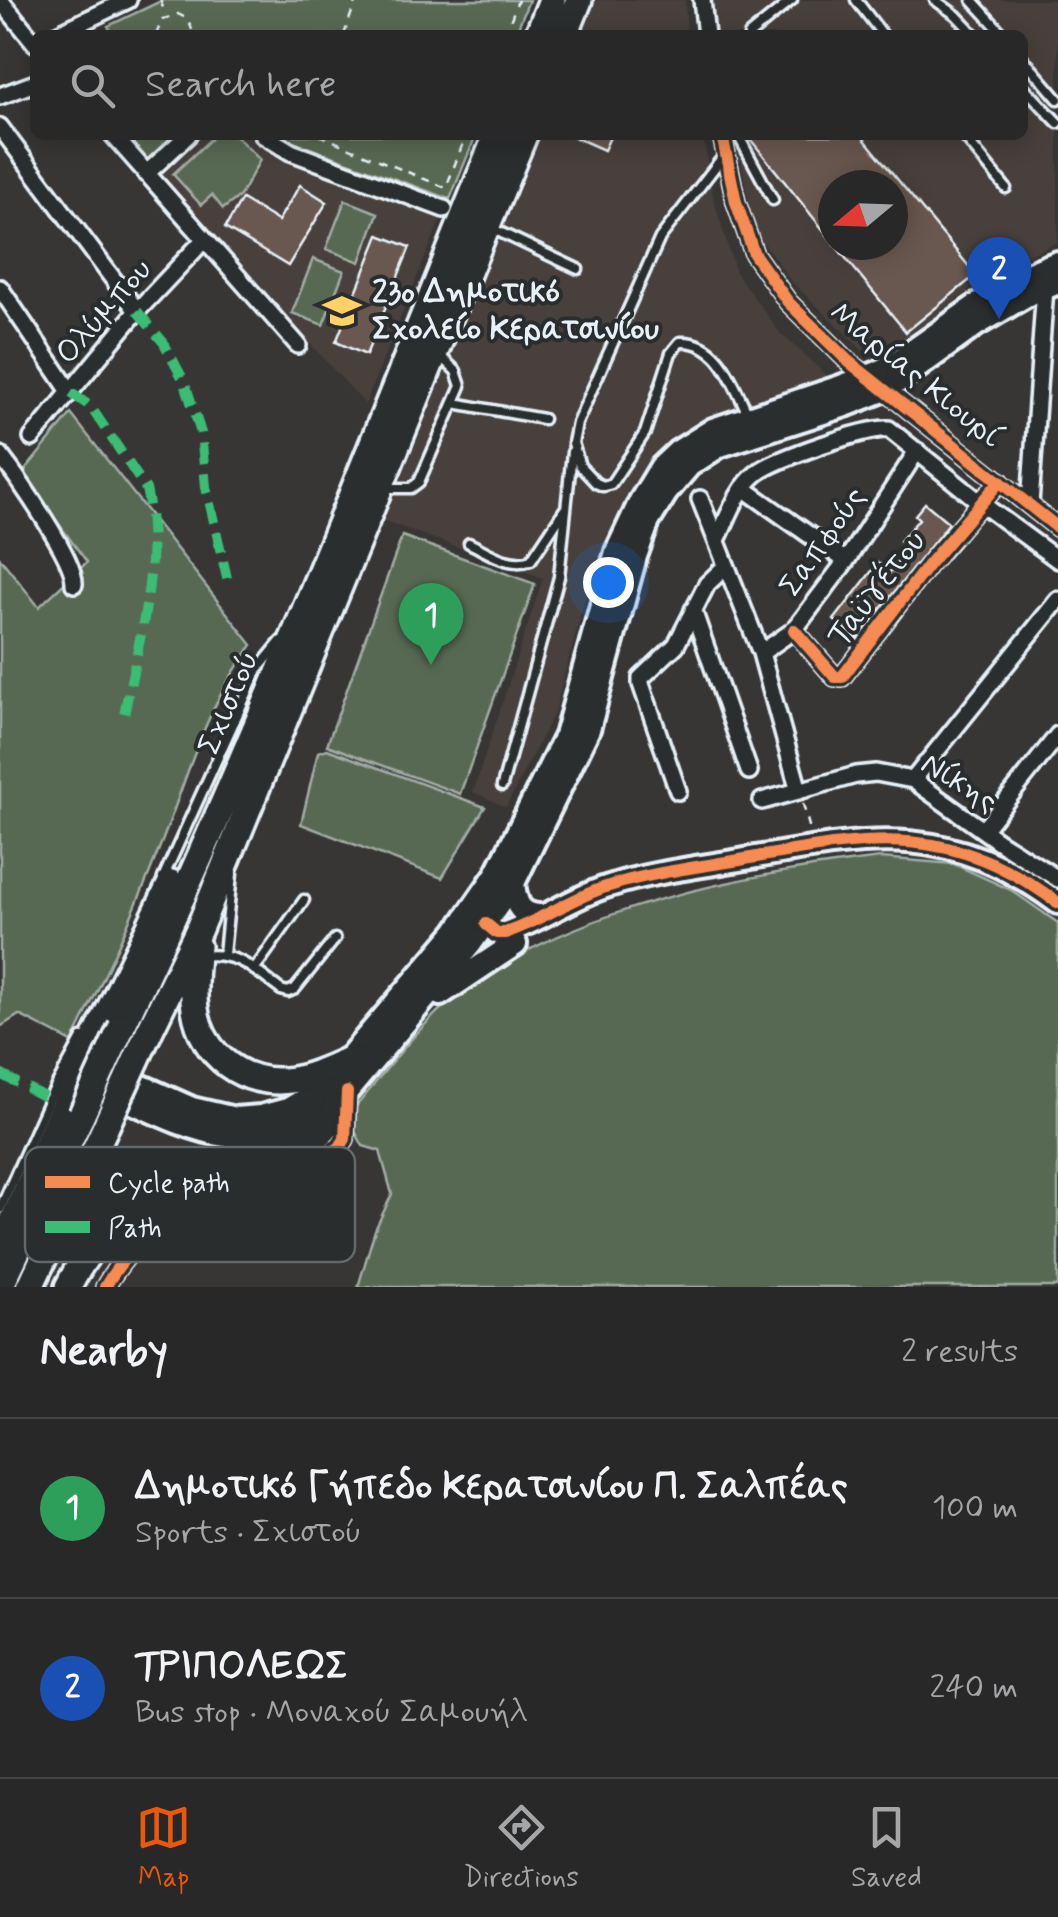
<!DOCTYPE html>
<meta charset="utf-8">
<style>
body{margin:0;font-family:Mynerve,sans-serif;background:#313030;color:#f1f3f6}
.compass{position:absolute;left:818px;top:170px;width:90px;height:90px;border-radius:50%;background:#292828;box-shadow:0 5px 25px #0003;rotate:251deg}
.you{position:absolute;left:608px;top:582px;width:35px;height:35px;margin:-25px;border:8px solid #fff;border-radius:50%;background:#1a73e8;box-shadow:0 0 0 15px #1a73e833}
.badge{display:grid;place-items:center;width:65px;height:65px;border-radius:50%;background:#ea580c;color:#fff;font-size:32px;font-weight:700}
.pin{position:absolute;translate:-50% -82px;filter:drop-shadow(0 2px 5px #0008)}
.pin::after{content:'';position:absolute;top:52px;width:35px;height:30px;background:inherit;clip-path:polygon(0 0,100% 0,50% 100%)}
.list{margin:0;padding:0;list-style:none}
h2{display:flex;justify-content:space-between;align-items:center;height:130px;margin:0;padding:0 40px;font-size:42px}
h2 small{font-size:32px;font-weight:400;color:#a5a6a8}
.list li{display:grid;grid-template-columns:65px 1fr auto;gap:30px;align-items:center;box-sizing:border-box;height:180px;padding:0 40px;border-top:2px solid #454445}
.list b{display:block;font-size:38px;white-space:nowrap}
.list p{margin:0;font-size:32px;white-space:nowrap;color:#a5a6a8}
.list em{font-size:32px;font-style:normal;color:#a5a6a8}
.icon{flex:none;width:55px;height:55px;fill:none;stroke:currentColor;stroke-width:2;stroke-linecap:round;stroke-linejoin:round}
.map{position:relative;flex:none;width:1058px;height:1287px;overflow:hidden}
.search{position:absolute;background:#292828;box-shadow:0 5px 25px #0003;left:30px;right:30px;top:30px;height:110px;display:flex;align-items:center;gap:25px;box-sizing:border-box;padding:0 35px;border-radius:15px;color:#a5a6a8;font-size:38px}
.sheet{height:490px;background:#292828}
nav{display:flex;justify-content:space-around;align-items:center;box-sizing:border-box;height:140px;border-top:2px solid #454445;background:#292828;font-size:28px;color:#a5a6a8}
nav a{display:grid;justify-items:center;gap:5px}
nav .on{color:#ea580c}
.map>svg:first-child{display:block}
</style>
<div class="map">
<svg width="1058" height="1287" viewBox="0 0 1058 1287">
<rect width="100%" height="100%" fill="#373635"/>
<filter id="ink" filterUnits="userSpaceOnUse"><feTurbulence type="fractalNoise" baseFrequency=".01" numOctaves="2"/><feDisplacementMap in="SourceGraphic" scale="20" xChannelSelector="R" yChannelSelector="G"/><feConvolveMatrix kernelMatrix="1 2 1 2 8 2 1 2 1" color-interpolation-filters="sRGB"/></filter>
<g filter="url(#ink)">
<path fill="#46403d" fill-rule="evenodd" d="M591 0H685L687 35H577Z
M713 0H1058V242L998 269 976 284 895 351 862 350 790 280 754 229 736 135H1023V35H716ZM833 185H893V245H833Z
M201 135H251L262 147 441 219 365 404 156 174Z
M537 135H703L713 197 736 273 781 334 829 377 710 415 653 457 622 505 589 584 555 711 506 807 473 792 543 578 384 521Z"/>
<path fill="#596952" stroke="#a0ada5" stroke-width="2.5" d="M163 0H529L515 35H113L108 26Z
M125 135H178L148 161Z
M215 135H235L260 160 240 196 223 209 212 195 201 205 173 174Z
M274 135H476L450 199Z
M345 200 378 213 360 262 326 249Z
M313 259 344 271 323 325 292 313Z
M71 414 252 645C206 706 190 769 163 839 136 909 106 975 72 1042L19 1015 0 1027V558L39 607 87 562 22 474Z
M402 536 535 584 460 794 327 745Z
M327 749 485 807 442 878 301 824 318 752Z
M881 858 954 864 1011 890 1058 923V1287H358L375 1230 392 1194 380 1151 363 1146 347 1117C380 1079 415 1028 455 997 568 908 741 874 881 858Z"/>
<path fill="#695950" stroke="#e8f1f8" stroke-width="2.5" d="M570 135H611L604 150Z
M747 135H861L976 275 906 332 835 245H893V185H833V242Z
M300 185 327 202 288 266 225 228 242 199 278 221Z
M379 235 410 247 366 355 336 342Z
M925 503 949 523 857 639 834 620 878 563 889 573 909 548 900 541 919 519 915 515Z"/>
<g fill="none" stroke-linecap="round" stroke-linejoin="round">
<g stroke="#e8f1f8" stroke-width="15">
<path id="service" d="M856 0 883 35
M935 0 956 15 975 35
M972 0 1004 35
M749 35 792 0
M1023 58 1058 99
M1023 86 1058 123
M738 135 773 200
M963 135 1006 188
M725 154 660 238 577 423 573 443 580 466 596 483 603 486 611 484 645 433 671 353 680 342C720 340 733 384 748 414
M491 228 578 269
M454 403 543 419
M385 488H411L419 482 461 386 456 371 439 355
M469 543C488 552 509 568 531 560L565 509
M502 786 559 577 572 452
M163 878 258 669 281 641
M224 954 232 874
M200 956C238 951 253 969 281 990L288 992 295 989 335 939
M254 970 304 900
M0 1209 49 1099 82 1038"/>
</g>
<g stroke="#e8f1f8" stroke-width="22">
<path id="minor" d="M0 0 35 43
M702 0 706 35
M55 35 128 0
M0 96 35 83
M0 127 137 311
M113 135 298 345
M263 135 291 152 444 209
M722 135 736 202 754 254 788 302 848 361 1058 528
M146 174 188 135
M0 288 71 393
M32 438 137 311 204 240
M0 455C17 477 76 560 74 584
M743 488 846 561
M700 499 761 653 799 791
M1030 504 1045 287
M717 540C728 518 737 489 757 473 775 459 867 427 889 429L982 504 1058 560
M693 610 749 771
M794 630 835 677H842L929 564 1000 481
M761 653 794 630 846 561 917 451
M913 780 1058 600
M678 791 641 684V678L676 645 707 584 726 566
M762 801 856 775 876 773 913 780 998 841 1058 879
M984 829 1058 735
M105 1287C147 1215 189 1218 259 1192 288 1181 315 1165 340 1147L345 1139 347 1093"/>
</g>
<g stroke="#e8f1f8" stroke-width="28">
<path id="tertiary" d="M486 924 497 933H505C541 921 572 897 609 886 652 872 700 867 745 859 871 837 948 821 1058 903"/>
</g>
<g stroke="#e8f1f8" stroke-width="30">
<path id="secondary" d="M878 373C941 338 987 287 1058 263
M888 388 975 325 1026 295 1058 282
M513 883C515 901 518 915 539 916
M440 994 515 944
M111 1073 192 1109 235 1119 261 1117 288 1110 323 1089 456 933 497 874 566 736 617 552 641 501 661 468 678 452 713 430 838 388
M103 1088C184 1125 257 1169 337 1103L470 944 513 883 588 729 635 556 648 521 666 492 689 465 720 445 845 405"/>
</g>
<g stroke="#e8f1f8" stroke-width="32">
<path id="primary" d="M538 35 552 0
M565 35 579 0
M197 946C195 966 192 988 195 1009 202 1056 244 1087 292 1080 313 1077 332 1067 351 1059
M122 1026C261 736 375 433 497 135
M148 1034 198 931 524 135
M0 1250 77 1076 171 883
M0 1287 82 1114
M30 1287 106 1126
M68 1287C90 1243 125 1205 170 1183 224 1157 318 1174 337 1103"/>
</g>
<path stroke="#e8f1f8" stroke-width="2.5" stroke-dasharray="8 8" stroke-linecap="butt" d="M160 0 166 15
M156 35 162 20 178 14 188 19 194 35
M344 35 356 0
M505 35 518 0
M319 135 446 188 466 135
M803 804 810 830"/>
<use href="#service" stroke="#2a2d2e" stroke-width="8"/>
<use href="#minor" stroke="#2a2d2e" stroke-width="15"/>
<use href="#tertiary" stroke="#2a2d2e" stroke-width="20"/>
<use href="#secondary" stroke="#2a2d2e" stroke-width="22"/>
<use href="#primary" stroke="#2a2d2e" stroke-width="25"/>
<g stroke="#e8f1f8" stroke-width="30" stroke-linecap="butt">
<path id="secondary-bridge" d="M838 388 878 373
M845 405 888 388"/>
</g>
<g stroke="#e8f1f8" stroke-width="32" stroke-linecap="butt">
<path id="primary-bridge" d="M82 1114 122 1026
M106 1126 148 1034"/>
</g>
<use href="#secondary-bridge" stroke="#2a2d2e" stroke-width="22"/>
<use href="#primary-bridge" stroke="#2a2d2e" stroke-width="25"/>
<path stroke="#3abd76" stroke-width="10" stroke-dasharray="20 10" stroke-linecap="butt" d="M137 311 164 343 185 383 201 433 206 487 227 578
M71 393 90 406 146 489C163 565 137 646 123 720
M0 1074 49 1099"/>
<g stroke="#2a2d2e" stroke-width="19">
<path id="cycleway" d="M722 135 736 202 754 254 788 302 848 361 1058 528
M794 630 835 677H842L929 564 1000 481
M486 924 497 933H505C541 921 572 897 609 886 652 872 700 867 745 859 871 837 948 821 1058 903
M105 1287C147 1215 189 1218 259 1192 288 1181 315 1165 340 1147L345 1139 347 1092"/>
</g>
<use href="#cycleway" stroke="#f68b52" stroke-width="12"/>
</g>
</g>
<defs>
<g id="school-bare" transform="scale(3)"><path d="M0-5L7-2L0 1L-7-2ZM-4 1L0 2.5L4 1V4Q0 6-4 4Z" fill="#ffd166" stroke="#2a2d2e" stroke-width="2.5" paint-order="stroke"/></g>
</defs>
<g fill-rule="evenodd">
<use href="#school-bare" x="342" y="311"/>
</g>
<g text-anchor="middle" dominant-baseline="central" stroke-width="8" stroke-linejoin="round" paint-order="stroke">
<g font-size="32" font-weight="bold" fill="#e8f1f8" stroke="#2a2d2e" text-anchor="start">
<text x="372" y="293">23o Δημοτικό<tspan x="372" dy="37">Σχολείο Κερατσινίου</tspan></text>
</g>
<g font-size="32" fill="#e8f1f8" stroke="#2a2d2e">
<text transform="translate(104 312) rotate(-49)">Ολύμπου</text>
<text transform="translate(915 375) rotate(39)">Μαρίας Κιουρί</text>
<text transform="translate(823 542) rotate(-55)">Σαπφούς</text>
<text transform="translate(877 589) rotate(-52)">Ταϋγέτου</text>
<text transform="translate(229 703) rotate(-67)">Σχιστού</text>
<text transform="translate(959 783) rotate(32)">Νίκης</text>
</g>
</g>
<rect x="25" y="1147" width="330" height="115" rx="15" fill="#2a2d2e" stroke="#63686b" stroke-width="2.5"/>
<rect x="45" y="1176" width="45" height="12" fill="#f68b52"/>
<rect x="45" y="1221" width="45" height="12" fill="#3abd76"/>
<g font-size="28" fill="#e8f1f8">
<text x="108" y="1192">Cycle path</text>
<text x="108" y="1237">Path</text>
</g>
</svg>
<svg class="compass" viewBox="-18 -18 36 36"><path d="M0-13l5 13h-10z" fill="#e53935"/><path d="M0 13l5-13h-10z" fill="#a5a6a8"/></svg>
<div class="you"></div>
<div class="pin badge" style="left:431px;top:665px;background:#2e9e5b">1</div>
<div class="pin badge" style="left:999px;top:319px;background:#1a4fb4">2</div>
<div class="search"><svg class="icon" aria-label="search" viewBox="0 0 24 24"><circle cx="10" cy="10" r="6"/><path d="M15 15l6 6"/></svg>Search here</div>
</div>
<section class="sheet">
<h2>Nearby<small>2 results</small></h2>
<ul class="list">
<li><span class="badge" style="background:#2e9e5b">1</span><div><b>Δημοτικό Γήπεδο Κερατσινίου Π. Σαλπέας</b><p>Sports · Σχιστού</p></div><em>100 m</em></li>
<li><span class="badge" style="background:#1a4fb4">2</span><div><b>ΤΡΙΠΟΛΕΩΣ</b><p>Bus stop · Μοναχού Σαμουήλ</p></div><em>240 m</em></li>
</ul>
</section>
<nav>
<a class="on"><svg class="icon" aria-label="map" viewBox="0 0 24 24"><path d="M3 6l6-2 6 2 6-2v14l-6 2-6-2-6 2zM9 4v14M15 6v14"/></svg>Map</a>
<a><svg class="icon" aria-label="directions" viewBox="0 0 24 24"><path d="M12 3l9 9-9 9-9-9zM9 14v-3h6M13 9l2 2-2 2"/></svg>Directions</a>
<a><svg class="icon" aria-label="saved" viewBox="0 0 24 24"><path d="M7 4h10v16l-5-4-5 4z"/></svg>Saved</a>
</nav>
